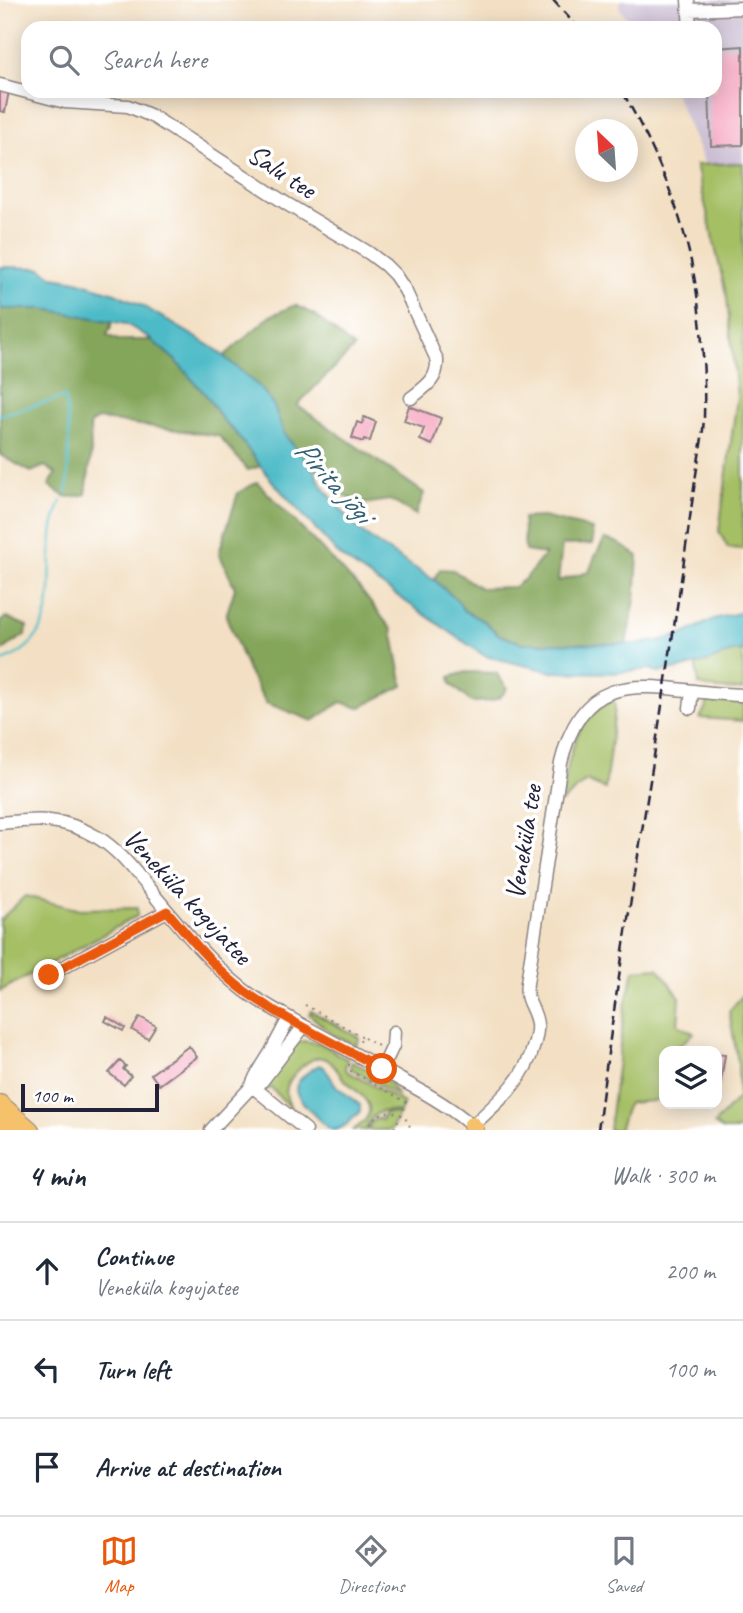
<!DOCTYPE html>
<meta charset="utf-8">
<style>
body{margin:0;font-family:Caveat,sans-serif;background:#f6f6f7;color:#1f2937}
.controls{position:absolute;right:21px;bottom:21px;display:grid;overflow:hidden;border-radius:14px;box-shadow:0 4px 18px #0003}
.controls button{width:63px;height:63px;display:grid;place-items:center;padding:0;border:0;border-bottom:2px solid #e0e1e3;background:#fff;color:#1f2937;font:35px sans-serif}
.compass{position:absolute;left:575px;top:119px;width:63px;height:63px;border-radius:50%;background:#fff;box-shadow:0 4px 18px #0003;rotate:335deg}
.scale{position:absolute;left:21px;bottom:18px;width:138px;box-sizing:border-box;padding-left:7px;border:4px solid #22223b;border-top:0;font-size:19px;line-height:24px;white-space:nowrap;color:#22223b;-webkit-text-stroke:5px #fff;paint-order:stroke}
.stop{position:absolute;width:21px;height:21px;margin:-16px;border:5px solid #ea580c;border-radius:50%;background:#fff}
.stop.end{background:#ea580c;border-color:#fff;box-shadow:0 2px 7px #0008}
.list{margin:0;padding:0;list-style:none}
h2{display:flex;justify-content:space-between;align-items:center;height:91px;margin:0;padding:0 28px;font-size:30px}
h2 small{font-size:23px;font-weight:400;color:#747a83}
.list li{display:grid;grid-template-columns:46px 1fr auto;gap:21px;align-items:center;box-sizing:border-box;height:98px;padding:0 28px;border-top:2px solid #e0e1e3}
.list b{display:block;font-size:26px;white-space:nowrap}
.list p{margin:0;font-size:23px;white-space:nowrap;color:#747a83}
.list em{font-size:23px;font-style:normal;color:#747a83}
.icon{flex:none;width:38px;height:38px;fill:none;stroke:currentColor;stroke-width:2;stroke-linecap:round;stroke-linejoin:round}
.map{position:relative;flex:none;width:743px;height:1130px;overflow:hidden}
.search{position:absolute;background:#fff;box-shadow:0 4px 18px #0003;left:21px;right:21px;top:21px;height:77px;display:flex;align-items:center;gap:18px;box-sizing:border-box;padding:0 24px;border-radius:21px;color:#747a83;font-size:26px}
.sheet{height:385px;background:#fff}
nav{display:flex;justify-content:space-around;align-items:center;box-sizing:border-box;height:98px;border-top:2px solid #e0e1e3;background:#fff;font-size:19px;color:#747a83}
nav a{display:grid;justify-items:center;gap:4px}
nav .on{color:#ea580c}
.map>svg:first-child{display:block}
</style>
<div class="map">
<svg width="743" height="1130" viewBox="0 0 743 1130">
<rect width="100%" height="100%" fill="#fff"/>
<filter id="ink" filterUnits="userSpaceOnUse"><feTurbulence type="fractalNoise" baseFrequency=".0143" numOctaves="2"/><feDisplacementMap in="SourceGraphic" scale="14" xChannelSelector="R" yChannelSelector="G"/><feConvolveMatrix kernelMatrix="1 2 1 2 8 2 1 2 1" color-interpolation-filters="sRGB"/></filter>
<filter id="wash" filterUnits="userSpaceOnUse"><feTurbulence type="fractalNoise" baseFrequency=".00686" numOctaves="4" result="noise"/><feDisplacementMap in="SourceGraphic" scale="28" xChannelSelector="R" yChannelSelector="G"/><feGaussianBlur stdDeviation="1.57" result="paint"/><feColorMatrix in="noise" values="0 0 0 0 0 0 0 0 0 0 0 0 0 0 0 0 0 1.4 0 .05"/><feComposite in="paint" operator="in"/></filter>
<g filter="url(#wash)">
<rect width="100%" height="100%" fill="#f3e0c4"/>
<path fill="#ccbfd4" d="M620 0H743V163L705 165 674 91H715V28H633L619 7Z"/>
<path fill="#a5bf65" stroke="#647050" stroke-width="2" d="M743 163V549L728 548 719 531 737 397 727 298 696 165Z
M743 651V690L717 689 699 685 696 664 732 652Z
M710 699 743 700V721L700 718Z
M614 700 615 709 605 789 586 781 562 802C568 763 572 716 614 700Z
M25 896 76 909 137 908V916L0 991V920Z
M658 968 680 997 678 1025 694 1033 673 1051H664V1100L628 1103 619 1130H609L625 1006 634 970Z
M743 995V1130H723L714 1124 739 1097 738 1062 729 1011Z
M311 1011 358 1037 359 1040 356 1045 333 1035 309 1014Z
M303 1041 320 1043 348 1060 345 1067 347 1071 404 1103 400 1113C384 1107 370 1113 366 1130H353C387 1108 360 1096 342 1077 336 1070 332 1060 323 1058 311 1054 289 1077 287 1087 285 1096 288 1101 291 1108L271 1088 266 1090 263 1084 297 1043Z
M352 1062C368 1069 391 1078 397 1095L352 1069 350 1066Z
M385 1113H394L399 1115 391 1130H368L371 1123 377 1118 382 1120 383 1116Z"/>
<path fill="#84a65a" stroke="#53644a" stroke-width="2" d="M295 305 315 315 354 348 297 405 424 493 416 515 390 500 363 504 342 495 325 468 314 470 284 434 279 422 224 356 270 316Z
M0 308 4 309H44L66 312 113 322 107 335 118 340H152L175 360 206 395 226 424 234 431 261 466 248 470 219 436 98 419 90 424 91 455 86 494C67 499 64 498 49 485L56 474 45 466 31 472 0 455Z
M257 482 359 588 392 630 403 686 359 708 341 702 313 721 266 703 248 671 226 616 235 588 219 553 238 493Z
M543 517 592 529 593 544 562 545 558 581 589 572 595 556 605 539 616 542 638 556 635 600 626 644 521 643 499 635 485 622 463 610 459 602 434 580 440 569 453 570 480 588 514 587 526 578 545 554 525 551 523 518Z
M6 617 27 626 26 634 0 652V622Z
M466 672 496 673 507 688C500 703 485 702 471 702L451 684 450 677Z"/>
<path fill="#4dbbc7" stroke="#386e81" stroke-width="2" d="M0 267 41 268 53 277 77 281 115 293 141 305 214 348 261 388 274 406 284 434 314 470 321 484 338 506 360 531 382 547 434 580 459 602 463 610 485 622 499 635 521 643 640 644 663 640 684 634 714 619 743 612V651L732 652 710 661 679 669 658 672 649 669 613 673 553 672 485 656 341 557 273 482 234 431 226 424 206 395 175 360 148 337 126 324 44 309H4L0 308Z
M319 1065 324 1067 337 1087 360 1105V1111C354 1118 343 1130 333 1130 326 1129 295 1097 296 1089 297 1078 311 1070 319 1065Z"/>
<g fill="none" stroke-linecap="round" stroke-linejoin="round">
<path stroke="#4dbbc7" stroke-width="2.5" d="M0 415 65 397 69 431 68 481 66 493
M0 662C66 639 45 579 53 527 55 518 58 509 61 501"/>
</g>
<g id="blocks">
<path fill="#f7a9c2" d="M743 46V145L711 146 709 91H715V48Z
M0 89 9 91 5 112 0 111Z
M409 406 441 418 432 445 420 440 424 428 404 421Z
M364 417 376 422 370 441 364 439 363 442 352 438 357 422 362 424Z
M107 1017 125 1028 123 1031 105 1021Z
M140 1017 156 1026 148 1039 132 1030Z
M189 1046 197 1057 159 1085 151 1074Z
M717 1054 725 1055 720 1086 717 1085Z
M120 1061 126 1066 123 1069 131 1076 124 1085 109 1073Z"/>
</g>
</g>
<g filter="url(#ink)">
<use href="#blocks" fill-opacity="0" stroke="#8a8180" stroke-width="2"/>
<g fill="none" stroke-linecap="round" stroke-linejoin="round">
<g stroke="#8a8180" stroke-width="15">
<path id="minor" d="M688 0 690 28
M689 10 743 8
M0 85 65 102 128 106 152 116 287 204 369 253 385 265 395 275 405 290 437 360C438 380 425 387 411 398
M690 708 692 691
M0 823C38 819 63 817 97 837 119 850 134 871 150 890 179 925 208 962 244 990 265 1006 290 1018 313 1031 342 1047 372 1063 401 1080 426 1093 451 1107 472 1126 497 1103 525 1080 534 1045 536 1038 538 1031 537 1024 535 1007 524 1002 527 983L561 763C586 654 662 694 743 695
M49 975 167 911
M382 1069 393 1046 394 1032
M252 1085 256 1076 271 1052 289 1018
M252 1086 306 1130
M211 1130 252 1086 262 1081 304 1026"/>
</g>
<g stroke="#8a8180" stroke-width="20">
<path id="highway" d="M0 1104 30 1130
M0 1121 11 1130
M472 1126 475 1130"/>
</g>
<path stroke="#8a8180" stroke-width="2" stroke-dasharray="2 5" stroke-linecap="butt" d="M305 1005 363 1037 359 1043
M364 1038 380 1047
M349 1064V1069L351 1071 406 1102V1105L393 1130
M367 1130C371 1113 390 1108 404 1116L412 1130"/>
<use href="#minor" stroke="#fff" stroke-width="12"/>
<use href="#highway" stroke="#f5c16b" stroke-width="18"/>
<path stroke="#22223b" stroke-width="2.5" stroke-dasharray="10 5" stroke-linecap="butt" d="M553 0 578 28
M598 1130C619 957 651 785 676 613 683 569 689 525 695 481 698 460 703 438 704 417 705 382 703 346 699 311 691 232 661 159 622 91"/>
</g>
</g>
<g fill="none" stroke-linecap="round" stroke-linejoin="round" filter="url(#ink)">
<path stroke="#ea580c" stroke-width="9" d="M49 975 167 911C191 939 216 970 246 992 288 1022 337 1044 382 1069"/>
</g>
<g text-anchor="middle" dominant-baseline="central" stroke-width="7" stroke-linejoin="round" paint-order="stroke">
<g font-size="28" fill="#22223b" stroke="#fff">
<text transform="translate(282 171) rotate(33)">Salu tee</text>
<text transform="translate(523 842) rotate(-81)">Veneküla tee</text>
<text transform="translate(188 896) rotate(47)">Veneküla kogujatee</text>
</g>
<g font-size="30" font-style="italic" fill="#335f73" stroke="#fff">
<text transform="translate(334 481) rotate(48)">Pirita jõgi</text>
</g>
</g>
</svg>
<div class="controls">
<button><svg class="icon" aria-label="layers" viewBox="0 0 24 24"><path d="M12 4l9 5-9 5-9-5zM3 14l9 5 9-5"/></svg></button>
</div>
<svg class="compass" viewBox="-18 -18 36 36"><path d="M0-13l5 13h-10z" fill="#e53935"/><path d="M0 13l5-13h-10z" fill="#747a83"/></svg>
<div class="scale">100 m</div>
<div class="stop" style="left:382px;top:1069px"></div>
<div class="stop end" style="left:49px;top:975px"></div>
<div class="search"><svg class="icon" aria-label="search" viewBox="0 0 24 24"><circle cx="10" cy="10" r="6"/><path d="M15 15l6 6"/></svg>Search here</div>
</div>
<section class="sheet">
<h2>4 min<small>Walk · 300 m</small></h2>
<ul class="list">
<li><svg class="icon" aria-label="ahead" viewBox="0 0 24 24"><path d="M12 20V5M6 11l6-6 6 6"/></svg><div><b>Continue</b><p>Veneküla kogujatee</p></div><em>200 m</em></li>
<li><svg class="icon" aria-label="left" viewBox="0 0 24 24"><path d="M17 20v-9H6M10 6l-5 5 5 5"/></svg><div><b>Turn left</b></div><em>100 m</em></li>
<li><svg class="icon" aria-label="arrive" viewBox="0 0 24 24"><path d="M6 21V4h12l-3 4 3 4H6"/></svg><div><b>Arrive at destination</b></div></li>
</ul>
</section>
<nav>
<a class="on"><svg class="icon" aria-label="map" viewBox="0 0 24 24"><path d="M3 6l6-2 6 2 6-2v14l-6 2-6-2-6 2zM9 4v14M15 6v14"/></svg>Map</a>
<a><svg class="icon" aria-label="directions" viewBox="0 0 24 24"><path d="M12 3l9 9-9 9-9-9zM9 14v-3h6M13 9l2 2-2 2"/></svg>Directions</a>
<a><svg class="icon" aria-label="saved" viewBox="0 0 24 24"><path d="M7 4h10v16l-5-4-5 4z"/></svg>Saved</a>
</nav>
